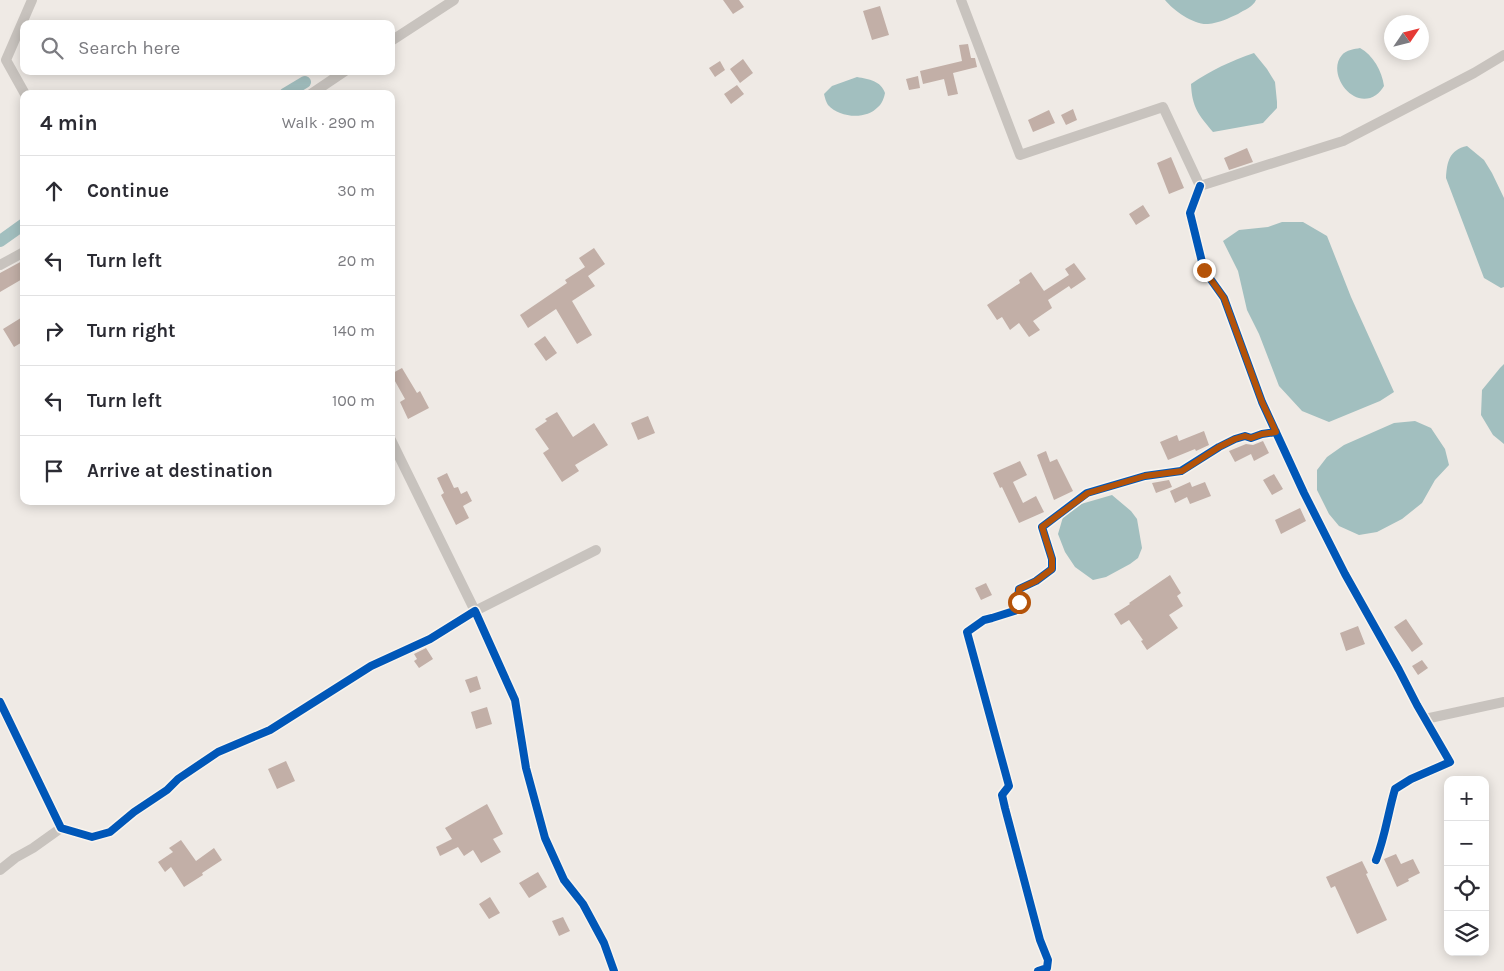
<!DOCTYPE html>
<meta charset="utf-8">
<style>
body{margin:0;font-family:Karla,sans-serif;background:#f2f2f3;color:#2b2b33}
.controls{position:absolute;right:15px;bottom:15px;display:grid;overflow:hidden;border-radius:10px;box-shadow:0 2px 12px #0003}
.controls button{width:45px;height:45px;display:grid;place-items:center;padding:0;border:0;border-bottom:1px solid #e1e1e2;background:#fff;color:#2b2b33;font:25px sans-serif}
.compass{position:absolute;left:1384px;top:15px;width:45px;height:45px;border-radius:50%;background:#fff;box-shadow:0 2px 12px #0003;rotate:55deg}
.stop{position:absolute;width:15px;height:15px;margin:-11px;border:4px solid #b45309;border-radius:50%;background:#fff}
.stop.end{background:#b45309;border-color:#fff;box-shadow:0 1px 5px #0008}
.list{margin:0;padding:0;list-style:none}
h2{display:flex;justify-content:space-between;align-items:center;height:65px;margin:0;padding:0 20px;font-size:21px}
h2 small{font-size:16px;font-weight:400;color:#7c7c81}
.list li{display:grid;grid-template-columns:32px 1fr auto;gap:15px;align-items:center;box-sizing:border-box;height:70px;padding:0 20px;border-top:1px solid #e1e1e2}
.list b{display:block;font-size:19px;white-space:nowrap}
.list em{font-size:16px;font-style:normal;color:#7c7c81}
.icon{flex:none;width:28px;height:28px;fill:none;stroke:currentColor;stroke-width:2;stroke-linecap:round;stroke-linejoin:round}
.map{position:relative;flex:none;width:1504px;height:971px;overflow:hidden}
.search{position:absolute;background:#fff;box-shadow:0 2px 12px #0003;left:20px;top:20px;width:375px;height:55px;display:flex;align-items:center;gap:12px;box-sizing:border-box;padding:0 18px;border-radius:10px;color:#7c7c81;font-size:19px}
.panel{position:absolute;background:#fff;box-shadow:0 2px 12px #0003;left:20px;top:90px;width:375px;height:415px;border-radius:10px}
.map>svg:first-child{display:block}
</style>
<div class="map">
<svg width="1504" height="971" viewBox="0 0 1504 971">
<rect width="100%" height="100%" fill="#efeae5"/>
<path fill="#a2bfbf" d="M1165 0H1256C1253 7 1244 10 1238 14 1229 18 1219 23 1208 24 1194 25 1174 11 1165 0Z
M1360 48C1373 55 1382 71 1384 86 1382 89 1379 93 1376 95 1353 111 1326 73 1342 55 1346 50 1355 49 1360 48Z
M1254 53 1267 69 1275 82 1277 102V108L1263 123 1213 132C1199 115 1192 108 1191 84 1211 70 1231 61 1254 53Z
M857 77C869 79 881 81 885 93 884 98 882 104 878 107 866 120 840 118 828 105 826 102 825 98 824 94L832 86Z
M1467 146 1484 160 1492 173 1504 198V287L1501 288 1484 278 1446 178C1447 162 1449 150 1467 146Z
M1282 222H1303L1327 236 1351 297 1394 392 1380 401 1329 422 1302 411 1279 386 1259 334 1247 310 1238 271 1223 241 1239 230 1268 227Z
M1504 364V444L1493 435 1481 415 1482 390 1500 368Z
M1415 421 1431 428 1445 449 1449 465 1435 480 1422 503 1402 519 1377 532 1359 535 1339 526 1329 514 1317 490V470L1327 457 1344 445 1394 423Z
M1112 495 1131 511 1137 519 1142 548 1138 558 1130 564 1106 577 1093 580 1075 567 1065 552 1058 534 1063 517 1081 504Z"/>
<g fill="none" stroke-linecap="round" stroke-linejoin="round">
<path stroke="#a2bfbf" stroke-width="12" d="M285 94 305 82
M0 241 24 224"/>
</g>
<path fill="#c2afa7" d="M723 0H739L744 7 733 14Z
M880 6 889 35 872 40 863 11Z
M968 44 971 58H975L977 67 953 73 958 94 948 96 944 79 923 84 920 71 962 61 959 45Z
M743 59 753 73 740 83 730 69Z
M720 61 725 70 715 77 709 68Z
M918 76 920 88 909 90 906 79Z
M737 85 744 94 731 104 724 94Z
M1073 109 1077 120 1066 125 1061 115Z
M1049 110 1055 123 1033 132 1028 120Z
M1247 148 1253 162 1229 170 1224 158Z
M1171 157 1184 188 1169 194 1157 163Z
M1143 205 1150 216 1136 225 1129 214Z
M594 248 605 264 588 276 595 286 572 301 592 335 577 344 556 309 528 328 520 315 567 283 565 280 585 267 579 258Z
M24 260V278L0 292V273Z
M1074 263 1086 279 1071 289 1069 286 1048 300 1052 308 1033 321 1040 330 1029 337 1019 323 1010 330 1002 317 997 320 987 305 1020 283 1019 280 1031 272 1044 291 1069 275 1065 269Z
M24 316V341L14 347 3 329Z
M545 336 557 353 546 361 534 344Z
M402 368 417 393 420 391 429 408 408 419 400 402 405 399 391 374Z
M557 412 573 437 594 423 608 445 575 465 579 471 562 482 543 453 549 449 535 429 547 421 545 419Z
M648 416 655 433 638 440 631 423Z
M1204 431 1209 445 1196 451 1195 449 1168 460 1160 442 1177 435 1179 441Z
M1263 441 1269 453 1254 461 1251 454 1235 462 1229 451 1246 444 1253 445Z
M1046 451 1050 462 1057 459 1073 491 1054 500 1037 455Z
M1020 461 1027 475 1013 482 1023 503 1036 496 1044 512 1019 523 1002 487 1000 488 993 473Z
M447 473 454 488 458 487 461 494 467 491 472 501 463 506 469 518 456 525 441 495 444 493 437 478Z
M1274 474 1283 489 1272 495 1263 480Z
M1169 480 1172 487 1156 493 1152 483Z
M1190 482 1192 487 1205 482 1211 496 1190 504 1187 497 1175 503 1170 491Z
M1300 508 1306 521 1281 534 1275 520Z
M1170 575 1181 593 1177 596 1183 606 1169 615 1178 628 1147 650 1141 641 1143 640 1129 620 1121 625 1114 614 1130 604 1129 603Z
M986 583 992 595 981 600 975 588Z
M1406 619 1423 644 1412 652 1394 627Z
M1358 626 1365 644 1346 651 1340 633Z
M426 648 433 659 419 668 414 661 417 659 414 654Z
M1422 660 1428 668 1418 675 1412 666Z
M477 676 481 689 470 693 465 680Z
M487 707 492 724 476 729 471 712Z
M286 761 295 781 277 789 268 769Z
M487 804 503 834 493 839 501 852 481 863 473 850 464 856 458 847 440 856 436 847 452 839 445 828Z
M181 840 196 861 214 848 222 860 202 873 203 875 184 887 171 867 165 872 158 862 173 852 169 848Z
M1396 854 1401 864 1413 859 1420 873 1408 879 1409 881 1397 887 1384 859Z
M1362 861 1368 873 1366 874 1387 920 1357 934 1335 886 1331 888 1326 877Z
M538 872 547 887 529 898 519 883Z
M490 897 500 913 489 919 479 904Z
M563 917 570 931 559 936 552 921Z"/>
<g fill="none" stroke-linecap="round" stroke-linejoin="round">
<path stroke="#c8c3be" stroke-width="10" d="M961 0 1020 155 1163 107 1200 186 1343 141 1474 73 1504 55
M391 41 454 0
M25 94 6 60 32 0
M311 94 345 71
M1200 186 1190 213 1204 270 1224 298 1262 402 1304 493 1345 574 1399 670 1417 705 1450 762 1411 779 1395 789C1388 813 1385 837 1376 860
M0 265 24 252
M391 440 475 611 596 550
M0 702 61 828 92 837 110 832 134 812 167 790 178 779 218 752 270 730 371 666 430 639 475 611 515 700 526 768 545 838 564 880 583 904 604 943 614 971
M1425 719 1504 702
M0 870 15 858 33 848 61 828
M1038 971 1047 968 1048 960 1040 940 1005 808 1002 795 1009 786 967 632 984 620 992 618 1017 610 1019 589 1036 581 1052 569V559L1042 527 1087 493 1145 476 1181 471 1219 447 1235 439 1245 436 1251 438 1262 434 1276 432"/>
<g stroke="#faf5ee" stroke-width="11">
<path id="cycleway" d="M1200 186 1190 213 1204 270 1224 298 1262 402 1304 493 1345 574 1399 670 1417 705 1450 762 1411 779 1395 789C1388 813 1385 837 1376 860
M0 702 61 828 92 837 110 832 134 812 167 790 178 779 218 752 270 730 371 666 430 639 475 611 515 700 526 768 545 838 564 880 583 904 604 943 614 971
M1038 971 1047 968 1048 960 1040 940 1005 808 1002 795 1009 786 967 632 984 620 992 618 1017 610 1019 589 1036 581 1052 569V559L1042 527 1087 493 1145 476 1181 471 1219 447 1235 439 1245 436 1251 438 1262 434 1276 432"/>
</g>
<use href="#cycleway" stroke="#0057b8" stroke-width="8"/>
</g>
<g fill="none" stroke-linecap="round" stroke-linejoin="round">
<path stroke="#b45309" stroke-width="6" d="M1019 602V589L1036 581 1052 569V559L1042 527 1088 493 1145 476 1182 471 1219 447 1235 439 1245 436 1251 438 1262 434 1276 432 1262 402 1224 298 1204 270"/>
</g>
</svg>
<div class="controls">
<button>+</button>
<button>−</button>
<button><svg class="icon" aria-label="locate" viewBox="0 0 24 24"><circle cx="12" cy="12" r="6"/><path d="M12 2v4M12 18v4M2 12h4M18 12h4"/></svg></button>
<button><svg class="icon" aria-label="layers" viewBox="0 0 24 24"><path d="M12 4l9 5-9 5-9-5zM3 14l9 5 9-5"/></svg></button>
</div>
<svg class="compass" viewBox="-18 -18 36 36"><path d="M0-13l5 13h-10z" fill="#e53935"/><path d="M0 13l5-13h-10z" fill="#7c7c81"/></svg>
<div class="stop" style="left:1019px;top:602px"></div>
<div class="stop end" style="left:1204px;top:270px"></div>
<div class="search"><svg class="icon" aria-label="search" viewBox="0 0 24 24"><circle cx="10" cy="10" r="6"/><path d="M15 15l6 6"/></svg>Search here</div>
<section class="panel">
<h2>4 min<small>Walk · 290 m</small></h2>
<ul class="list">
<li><svg class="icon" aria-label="ahead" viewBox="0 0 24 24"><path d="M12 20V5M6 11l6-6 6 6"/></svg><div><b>Continue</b></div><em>30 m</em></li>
<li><svg class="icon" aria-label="left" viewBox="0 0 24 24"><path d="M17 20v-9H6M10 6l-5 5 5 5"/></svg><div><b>Turn left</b></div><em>20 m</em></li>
<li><svg class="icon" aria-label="right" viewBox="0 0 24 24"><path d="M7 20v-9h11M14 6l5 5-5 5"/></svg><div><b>Turn right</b></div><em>140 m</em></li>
<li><svg class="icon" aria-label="left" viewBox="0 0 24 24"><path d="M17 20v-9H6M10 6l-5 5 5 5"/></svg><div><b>Turn left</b></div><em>100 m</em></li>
<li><svg class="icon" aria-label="arrive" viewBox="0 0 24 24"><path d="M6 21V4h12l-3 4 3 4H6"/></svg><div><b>Arrive at destination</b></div></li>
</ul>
</section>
</div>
